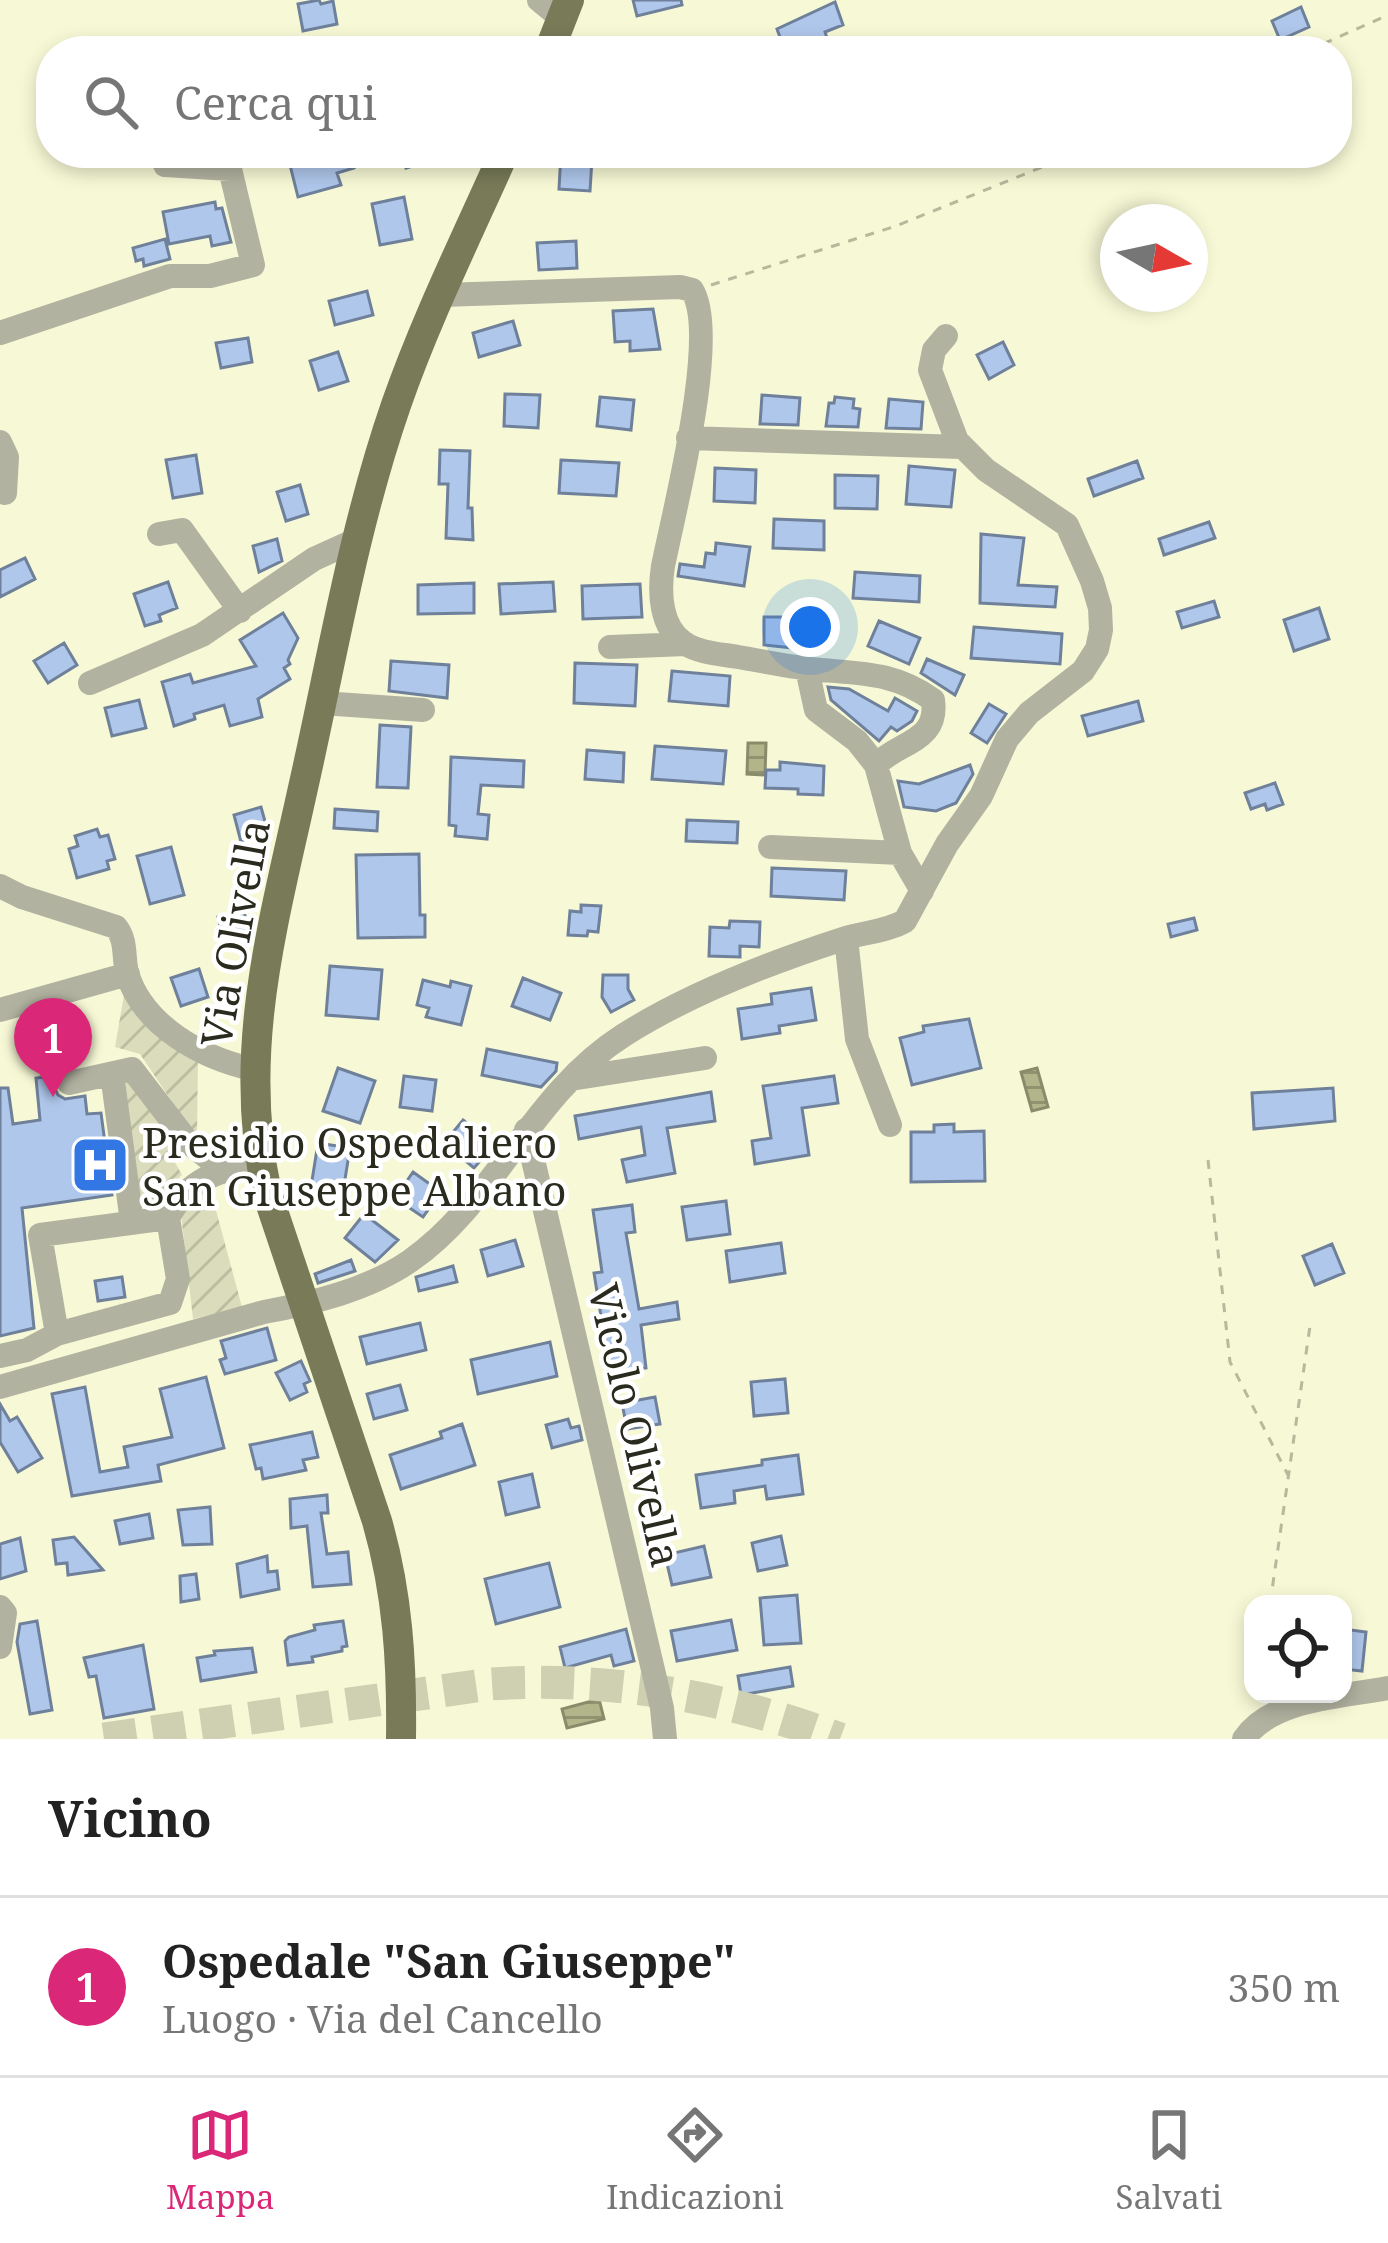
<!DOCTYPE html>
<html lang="it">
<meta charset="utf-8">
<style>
body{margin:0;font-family:"Noto Serif",serif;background:#f6f6f6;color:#222}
.controls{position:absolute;right:36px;bottom:36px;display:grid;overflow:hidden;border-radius:24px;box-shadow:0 6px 18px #0003}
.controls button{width:108px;height:108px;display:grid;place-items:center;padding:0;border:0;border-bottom:3px solid #e0e0e0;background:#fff;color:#222;font:60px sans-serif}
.compass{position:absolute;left:1100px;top:204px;width:108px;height:108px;border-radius:50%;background:#fff;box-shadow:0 6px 18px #0003;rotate:99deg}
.you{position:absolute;left:810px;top:627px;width:42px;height:42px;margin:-30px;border:9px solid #fff;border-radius:50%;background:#1a73e8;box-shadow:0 0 0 18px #1a73e833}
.badge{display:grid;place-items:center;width:78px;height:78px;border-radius:50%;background:#db2777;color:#fff;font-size:39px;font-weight:700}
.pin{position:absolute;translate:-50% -99px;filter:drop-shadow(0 3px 6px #0008)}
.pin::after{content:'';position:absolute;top:63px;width:42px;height:36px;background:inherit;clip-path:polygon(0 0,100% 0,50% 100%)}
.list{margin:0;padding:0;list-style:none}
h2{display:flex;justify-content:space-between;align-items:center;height:156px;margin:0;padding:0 48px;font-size:51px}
h2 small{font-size:39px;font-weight:400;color:#767676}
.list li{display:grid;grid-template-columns:78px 1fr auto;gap:36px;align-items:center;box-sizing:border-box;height:180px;padding:0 48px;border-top:3px solid #e0e0e0}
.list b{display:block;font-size:45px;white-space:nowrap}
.list p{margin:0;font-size:39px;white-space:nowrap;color:#767676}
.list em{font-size:39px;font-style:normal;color:#767676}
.icon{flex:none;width:66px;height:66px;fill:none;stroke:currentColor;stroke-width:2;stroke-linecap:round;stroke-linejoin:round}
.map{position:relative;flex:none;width:1388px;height:1739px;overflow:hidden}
.search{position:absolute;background:#fff;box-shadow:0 6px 18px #0003;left:36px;right:36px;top:36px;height:132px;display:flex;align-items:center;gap:30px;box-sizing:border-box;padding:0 42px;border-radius:48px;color:#767676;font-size:45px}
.sheet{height:336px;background:#fff}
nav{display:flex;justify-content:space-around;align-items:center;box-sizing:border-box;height:168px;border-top:3px solid #e0e0e0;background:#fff;font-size:33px;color:#767676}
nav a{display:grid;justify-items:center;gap:6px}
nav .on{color:#db2777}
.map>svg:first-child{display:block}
</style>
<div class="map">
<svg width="1388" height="1739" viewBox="0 0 1388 1739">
<defs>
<pattern id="garden-furrows" width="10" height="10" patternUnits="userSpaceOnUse" patternTransform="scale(3)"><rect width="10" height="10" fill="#dadcbb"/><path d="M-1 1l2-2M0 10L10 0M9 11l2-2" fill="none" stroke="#bbbda0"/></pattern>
<pattern id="water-rules" width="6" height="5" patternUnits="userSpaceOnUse" patternTransform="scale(3)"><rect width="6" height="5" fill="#b2b58a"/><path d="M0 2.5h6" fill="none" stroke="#919370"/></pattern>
</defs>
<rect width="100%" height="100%" fill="#f7f9d6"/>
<path fill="url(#garden-furrows)" d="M125 989 198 1055 197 1139 140 1054 115 1047Z
M129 1079 180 1152 173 1159 182 1175 151 1204 142 1206 121 1085Z
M202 1187 214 1203 242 1307 193 1319 181 1214Z"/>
<path fill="url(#water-rules)" stroke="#898c6a" stroke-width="3" d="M748 743H766L765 775 747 774Z
M1037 1068 1048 1107 1032 1111 1021 1072Z
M599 1699 604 1719 567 1728 562 1709Z"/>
<path fill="#afc7eb" stroke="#6f809b" stroke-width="3" d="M319 0 321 4 333 1 337 24 303 31 298 4Z
M633 0H681L682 5 637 16Z
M835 2 843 25 825 32 827 38 810 43 812 48 785 51 777 29Z
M1301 7 1309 27 1280 40 1272 21Z
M317 153H350L354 168 337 173 341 185 298 197 289 161Z
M402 153H443V157L406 168Z
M561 153H581V158L592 159 590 191 559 189Z
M404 197 412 239 380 245 372 204Z
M215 202 216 209 222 208 231 242 212 246 210 236 169 244 163 212Z
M165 239 170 259 144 266 143 259 136 261 133 248Z
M576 241 577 268 539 270 537 243Z
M367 291 373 315 335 325 329 301Z
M653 309 660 349 630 351V341L615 342 613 311Z
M513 321 520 345 479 357 473 333Z
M248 338 252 362 221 368 216 343Z
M1003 342 1014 365 989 379 977 355Z
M338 352 348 381 319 390 310 361Z
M505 394 540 395 538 428 504 426Z
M762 395 800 398 798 425 760 424Z
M600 397 634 400 631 430 597 426Z
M835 397 854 399 853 408 860 409 858 427 826 426 829 403H834Z
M889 399 923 402 921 429 886 428Z
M440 450 470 451 468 508H472L473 540 446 538 448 484H439Z
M196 455 202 493 173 498 166 460Z
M561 460 619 463 616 496 559 493Z
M1137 461 1143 478 1094 496 1088 479Z
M909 466 955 470 951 507 906 504Z
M715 468 756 470 755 503 714 501Z
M835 475 878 476 877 509 835 508Z
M300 485 308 514 286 521 277 492Z
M774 519 824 521V550L773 548Z
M1209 522 1215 538 1164 555 1159 539Z
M981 534 1024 538 1018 585 1057 587 1055 607 980 603Z
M277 539 282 561 259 572 253 546Z
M716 543 750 547 744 586 678 576 680 564 704 567 706 553 715 554Z
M25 558 35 579 0 597V570Z
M855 572 920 576 919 602 853 598Z
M168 582 177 608 159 615 161 621 145 626 134 594Z
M553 582 555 611 501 614 499 584Z
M474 583V613L418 614V585Z
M640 584 642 617 583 619 582 586Z
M1214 601 1219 617 1182 628 1177 612Z
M1319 608 1329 639 1294 651 1284 620Z
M283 613 298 638 288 660 290 664 284 668 290 679 258 699 262 717 230 726 224 705 194 714 195 719 174 726 162 682 190 674 193 683 256 666 240 640Z
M764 617H803L802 649 764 645Z
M879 621 920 638 909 664 868 646Z
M974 627 1062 634 1060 664 971 658Z
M64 643 77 665 48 683 34 661Z
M927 659 964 675 955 695 921 673Z
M391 661 449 665 447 698 389 691Z
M575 663 637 665 635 706 574 703Z
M672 671 730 676 728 706 669 701Z
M828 687 849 689 888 711 895 698 917 711 912 721 897 731 891 727 879 741 831 700Z
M139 700 146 728 112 736 105 708Z
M1138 701 1143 721 1088 736 1082 716Z
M989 704 1006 714 987 743 971 733Z
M380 725 411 727 408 788 377 787Z
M655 746 726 751 723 784 652 779Z
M587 750 624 753 623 782 585 779Z
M451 757 524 761 523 787 481 785 478 814 489 815 487 839 455 836 456 826 449 825Z
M780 762 824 766 823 795 798 794V789L765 788 766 770H780Z
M970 765 973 774 956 803 936 811 904 807 898 781 919 784Z
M1275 783 1283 804 1267 810 1265 804 1251 809 1245 793Z
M261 807 266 825 257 827 259 837 241 842 234 815Z
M335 809 378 812 377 831 334 828Z
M687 820 738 822 737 843 686 841Z
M97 829 100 837 108 835 115 859 107 861 109 869 77 878 69 849 78 846 75 836Z
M171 847 184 895 150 904 137 856Z
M419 854 420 915H425V937L358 938 356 855Z
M772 868 846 871 844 900 771 896Z
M581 905 601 906 598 932 588 931 587 936 568 935 570 911 581 912Z
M244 911 249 936 242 938 244 946 225 950 218 917Z
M1194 918 1197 930 1171 937 1168 924Z
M730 921 760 922 759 947 740 946V957L709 956 710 927 729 928Z
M330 966 382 970 378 1019 326 1015Z
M199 969 208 997 181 1006 171 978Z
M603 975H628V989L634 1000 611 1012 602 997Z
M523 978 561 993 550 1020 512 1006Z
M423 980 450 987 451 981 471 986 461 1025 426 1017 429 1008 417 1005Z
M811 988 816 1020 779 1026 780 1033 742 1039 738 1009 772 1004 771 994Z
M969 1019 981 1068 912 1085 900 1038 924 1032 923 1026Z
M487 1049 557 1063 556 1071 541 1087 482 1075Z
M338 1068 375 1081 360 1123 323 1111Z
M55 1076 53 1085 58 1095 65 1099 85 1096 87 1114 101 1113 112 1195 22 1208 34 1328 0 1336V1088H8L13 1124 40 1120 36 1078Z
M404 1076 436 1080 432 1111 400 1107Z
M834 1076 838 1103 802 1108 809 1155 755 1164 752 1141 771 1138 763 1086Z
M1333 1088 1335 1121 1254 1129 1252 1093Z
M711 1092 715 1121 667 1128 675 1173 627 1182 622 1160 645 1155 641 1127 579 1139 575 1116Z
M463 1120 494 1145 474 1168 444 1143Z
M954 1124V1132L984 1131 985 1181 911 1182V1132H934V1125Z
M318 1143 350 1148 342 1198 310 1193Z
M413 1172 441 1192 423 1217 395 1198Z
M726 1201 730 1234 687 1240 682 1207Z
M632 1205 635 1232 626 1233 639 1309 677 1302 679 1319 641 1325 646 1368 610 1372 594 1273 602 1272 593 1210Z
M364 1214 398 1240 375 1262 345 1238Z
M515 1240 523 1266 488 1276 481 1250Z
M781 1243 785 1273 730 1282 726 1251Z
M1332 1244 1344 1273 1315 1285 1303 1256Z
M351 1260 355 1271 318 1283 315 1274Z
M453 1266 457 1282 419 1291 416 1277Z
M122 1277 125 1297 98 1301 95 1281Z
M420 1323 426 1350 367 1364 360 1337Z
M267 1328 276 1360 225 1374 220 1360 226 1358 221 1341Z
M550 1342 557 1376 478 1394 471 1360Z
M301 1361 310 1381 304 1384 307 1392 290 1400 276 1373Z
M206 1377 224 1448 158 1465 161 1481 72 1496 52 1394 85 1387 100 1472 128 1467 124 1447 172 1437 160 1389Z
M785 1379 788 1413 754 1416 751 1382Z
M400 1385 407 1410 374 1419 367 1394Z
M655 1397 660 1424 627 1429 622 1403Z
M0 1404 10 1421 17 1417 42 1458 18 1472 0 1442Z
M568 1419 571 1428 579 1426 582 1440 552 1448 546 1425Z
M462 1424 475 1465 401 1489 390 1455 442 1438 440 1432Z
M312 1432 318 1457 303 1460 306 1470 263 1479 261 1468 256 1469 250 1445Z
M798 1455 803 1494 767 1499 765 1486 734 1491 735 1503 701 1508 696 1475 762 1465V1460Z
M532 1474 539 1507 506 1515 499 1482Z
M327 1495 328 1513H321L327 1554 348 1552 351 1584 313 1587 307 1526 291 1528 290 1499Z
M210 1507 212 1544 183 1545 178 1510Z
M149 1514 153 1538 120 1544 115 1521Z
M781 1536 787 1565 758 1571 752 1543Z
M74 1537 103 1570 68 1575 67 1563 56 1564 53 1540Z
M20 1538 26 1571 0 1579V1544Z
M704 1546 711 1577 672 1585 665 1555Z
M267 1556 268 1572 277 1571 279 1589 241 1597 237 1564Z
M549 1563 560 1607 496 1624 485 1579Z
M196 1574 199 1599 181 1602 180 1576Z
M797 1595 801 1643 764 1645 760 1598Z
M731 1620 737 1650 677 1661 671 1631Z
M37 1621 52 1710 30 1714 17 1642 20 1624Z
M343 1621 347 1646 342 1647V1651L312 1657 313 1662 288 1665 285 1641 289 1637 315 1630 314 1625Z
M626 1629 634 1661 614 1666 611 1655 565 1668 560 1647Z
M1343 1629 1366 1632 1362 1671 1343 1669Z
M143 1645 154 1709 104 1718 96 1676 89 1677 84 1658Z
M252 1648 256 1672 201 1681 197 1658 215 1655 214 1651Z
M790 1667 793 1686 741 1695 738 1676Z"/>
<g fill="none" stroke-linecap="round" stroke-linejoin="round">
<path stroke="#ced0b1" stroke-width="33" stroke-dasharray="33 16" stroke-linecap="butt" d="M104 1739 490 1684C609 1676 729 1697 840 1739"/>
<path stroke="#b7b89c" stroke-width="3" stroke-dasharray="9 9" stroke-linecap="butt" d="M1307 51 1388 15
M711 285 896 226 1077 153
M1208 1160 1230 1362 1288 1475
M1270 1604 1311 1319"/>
<path stroke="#b1b2a0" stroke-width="24" d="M539 0 562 19
M442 295 680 287 692 290C720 334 674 511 663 566 659 592 660 627 684 643 699 653 721 654 738 657 762 661 786 666 811 669 859 674 893 671 933 700 939 742 899 741 876 765
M0 333 170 276H210L253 265 230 169 165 165
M688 438 961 447
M0 442 7 457 5 493
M159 534 182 530 240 611
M610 647 686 644
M807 669 816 710 857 741 876 765 900 853 922 891
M90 683 202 635 314 559 358 539
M322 703 423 710
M770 847 900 853
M0 886 22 897 116 927C127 941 123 956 127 973 143 1026 202 1058 252 1069
M846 938 857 1039 890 1125
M0 1010 128 974
M112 1074 132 1222
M571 1079 705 1058
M69 1083 132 1069 188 1142 222 1169
M526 1130 662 1708 665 1739
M168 1218 178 1279 170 1303 57 1334 40 1235 168 1218C188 1179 219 1169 260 1164
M0 1356 27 1350 57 1334
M0 1387 264 1312C313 1303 368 1290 410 1261 495 1202 532 1093 624 1035 690 993 769 963 843 939 864 932 886 932 905 921L947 844 981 796 1007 739 1029 713 1083 671 1097 649 1101 630 1100 608 1092 581 1067 525 986 470 957 441 930 370 934 350 946 336
M0 1607 5 1613 0 1647
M1244 1739C1272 1698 1343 1697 1388 1688"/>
<path stroke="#787a58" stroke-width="30" d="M549 51 569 0
M401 1739C402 1664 398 1594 377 1521L267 1193C236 1052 273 925 303 788 332 660 353 529 396 405 426 319 467 236 504 153"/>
</g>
<defs>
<g id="hospital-square" transform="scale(3)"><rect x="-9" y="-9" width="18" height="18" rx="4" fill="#3277e4" stroke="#fff"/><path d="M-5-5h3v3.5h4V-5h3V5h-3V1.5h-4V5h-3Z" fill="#fff"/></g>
</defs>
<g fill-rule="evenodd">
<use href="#hospital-square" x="100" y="1165"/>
</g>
<g text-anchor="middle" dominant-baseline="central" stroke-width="9" stroke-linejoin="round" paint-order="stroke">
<g font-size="42" fill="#2a2b1e" stroke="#fff">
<text transform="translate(234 933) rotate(-80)">Via Olivella</text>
<text transform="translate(636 1425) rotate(77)">Vicolo Olivella</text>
</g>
<g font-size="42" fill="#2a2b1e" stroke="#fff" text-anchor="start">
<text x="142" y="1141">Presidio Ospedaliero<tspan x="142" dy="48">San Giuseppe Albano</tspan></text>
</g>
</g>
</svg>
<div class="controls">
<button><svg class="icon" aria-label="locate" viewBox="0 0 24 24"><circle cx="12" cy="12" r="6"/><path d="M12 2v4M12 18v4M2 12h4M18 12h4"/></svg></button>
</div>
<svg class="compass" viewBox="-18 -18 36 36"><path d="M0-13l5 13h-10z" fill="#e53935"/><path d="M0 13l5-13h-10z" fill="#767676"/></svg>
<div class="you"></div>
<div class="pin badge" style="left:53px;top:1097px">1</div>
<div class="search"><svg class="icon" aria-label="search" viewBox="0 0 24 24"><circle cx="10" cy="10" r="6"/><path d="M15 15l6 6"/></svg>Cerca qui</div>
</div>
<section class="sheet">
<h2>Vicino<small></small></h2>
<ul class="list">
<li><span class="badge">1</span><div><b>Ospedale &quot;San Giuseppe&quot;</b><p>Luogo · Via del Cancello</p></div><em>350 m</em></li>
</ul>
</section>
<nav>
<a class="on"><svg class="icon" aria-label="map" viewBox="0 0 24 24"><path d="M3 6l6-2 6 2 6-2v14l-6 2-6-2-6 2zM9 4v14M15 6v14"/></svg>Mappa</a>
<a><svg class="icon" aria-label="directions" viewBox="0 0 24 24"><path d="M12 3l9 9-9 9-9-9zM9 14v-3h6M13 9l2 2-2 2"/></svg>Indicazioni</a>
<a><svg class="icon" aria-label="saved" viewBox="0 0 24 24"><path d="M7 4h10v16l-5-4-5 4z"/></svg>Salvati</a>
</nav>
